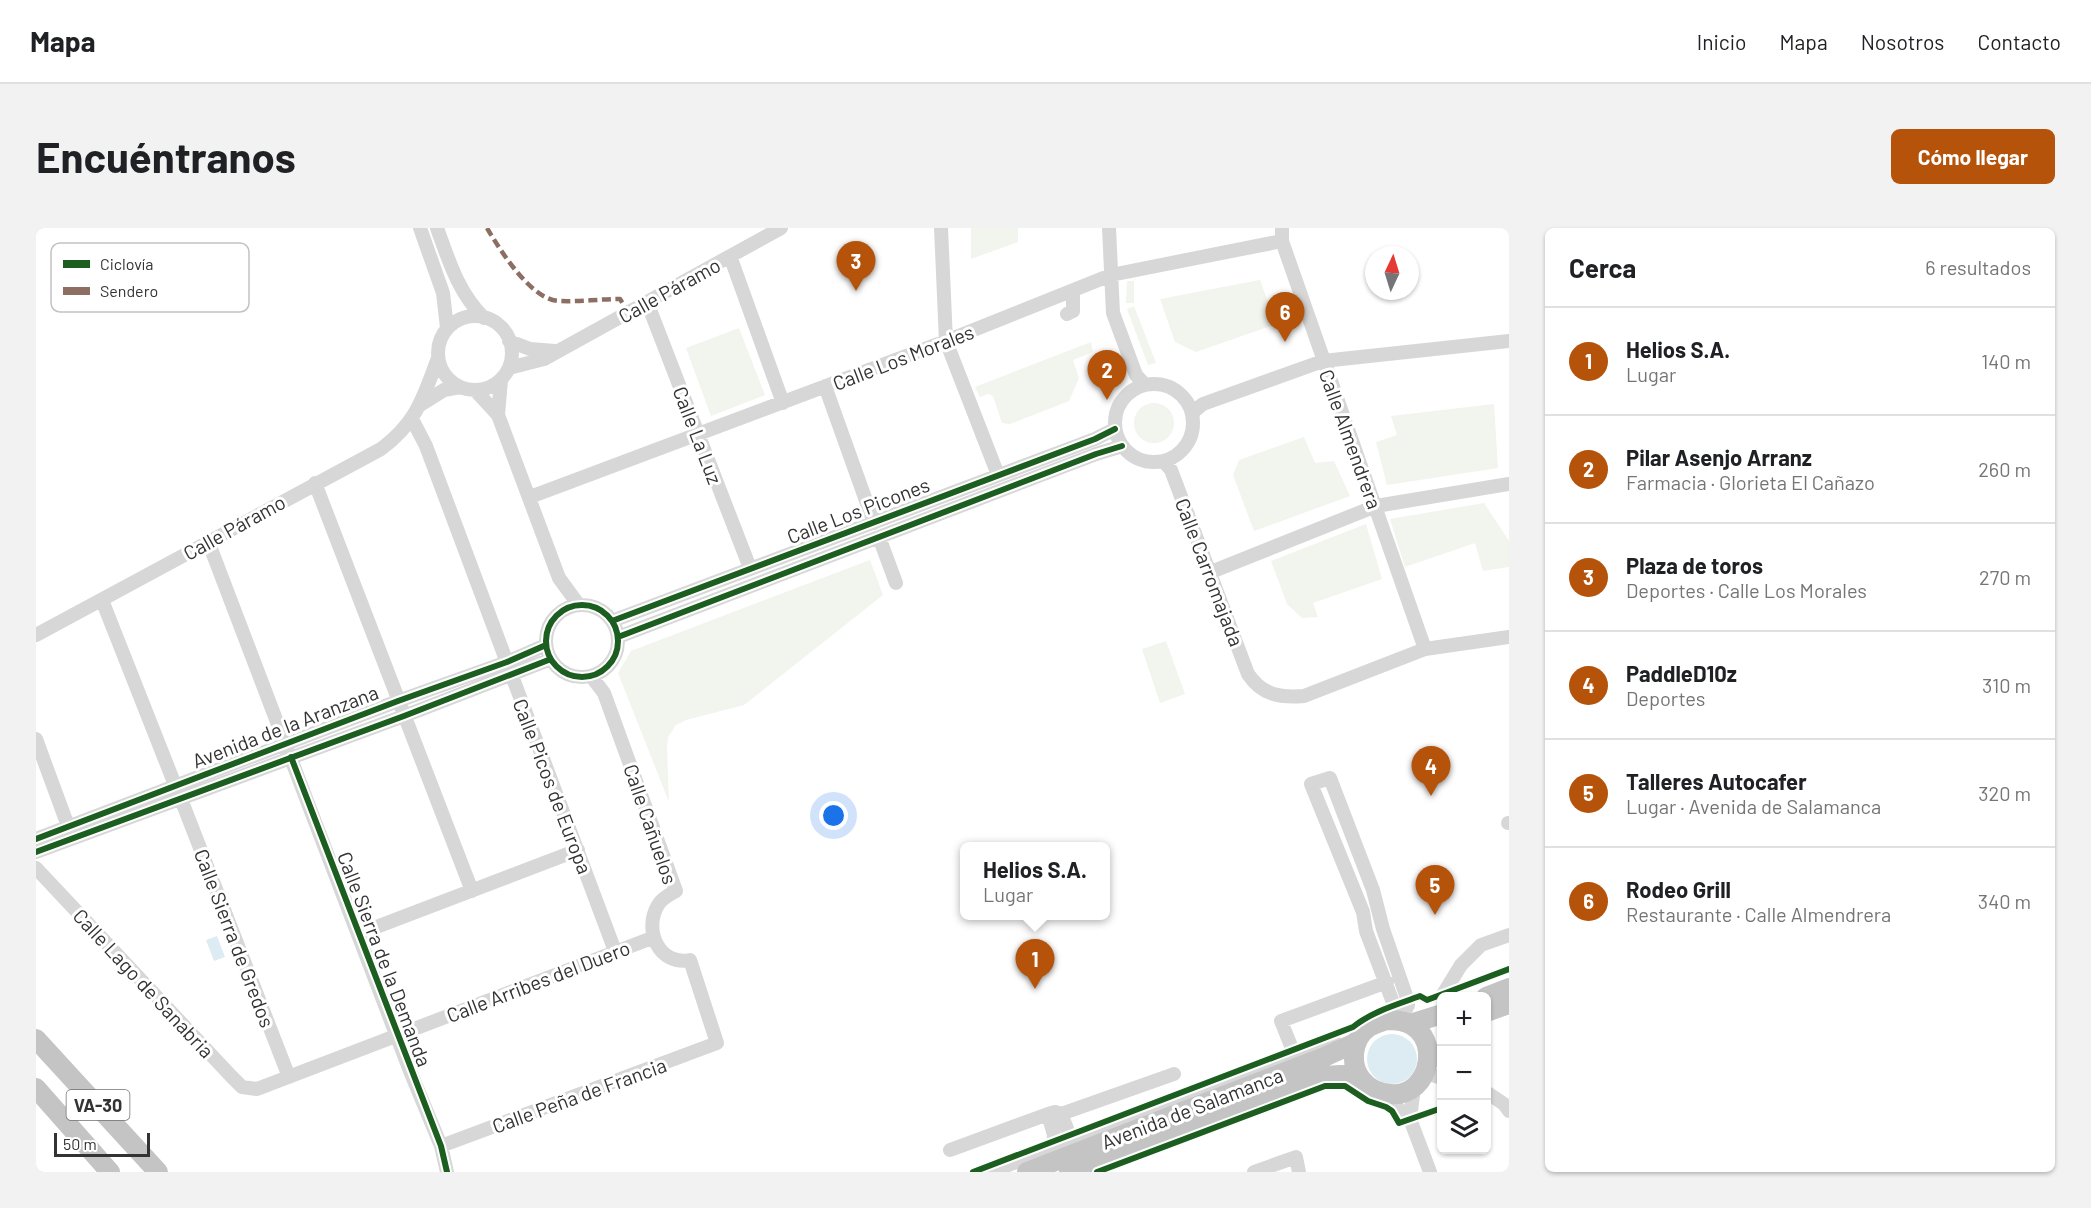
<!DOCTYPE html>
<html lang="es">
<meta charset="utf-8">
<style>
body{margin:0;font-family:Barlow,sans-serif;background:#f2f2f2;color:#202124}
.controls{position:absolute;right:18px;bottom:18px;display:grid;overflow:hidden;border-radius:9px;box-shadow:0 2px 4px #0004}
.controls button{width:54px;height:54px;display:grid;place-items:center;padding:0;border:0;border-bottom:2px solid #e0e0e0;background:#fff;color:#202124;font:30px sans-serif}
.compass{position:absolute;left:1329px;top:18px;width:54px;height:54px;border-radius:50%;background:#fff;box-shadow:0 2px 4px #0004;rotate:4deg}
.scale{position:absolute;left:18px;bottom:15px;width:96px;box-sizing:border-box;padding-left:6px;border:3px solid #333;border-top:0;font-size:16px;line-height:21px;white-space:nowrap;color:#333;-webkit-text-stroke:4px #fff;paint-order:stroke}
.you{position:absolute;left:798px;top:588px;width:21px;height:21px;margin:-15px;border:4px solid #fff;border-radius:50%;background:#1a73e8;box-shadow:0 0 0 9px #1a73e833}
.badge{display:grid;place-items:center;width:39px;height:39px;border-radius:50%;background:#b45309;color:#fff;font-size:20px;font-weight:700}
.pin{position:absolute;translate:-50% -50px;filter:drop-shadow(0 2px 3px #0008)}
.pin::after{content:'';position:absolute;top:32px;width:21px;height:18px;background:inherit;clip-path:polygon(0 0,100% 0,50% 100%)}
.popup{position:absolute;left:924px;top:614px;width:150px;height:78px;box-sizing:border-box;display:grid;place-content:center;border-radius:9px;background:#fff;filter:drop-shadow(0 2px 4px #0005);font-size:20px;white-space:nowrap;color:#757577}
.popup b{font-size:22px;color:#202124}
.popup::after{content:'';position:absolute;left:50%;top:100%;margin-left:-12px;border:12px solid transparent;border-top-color:#fff}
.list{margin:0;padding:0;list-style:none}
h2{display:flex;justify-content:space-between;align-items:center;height:78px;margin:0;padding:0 24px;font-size:26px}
h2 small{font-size:20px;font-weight:400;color:#757577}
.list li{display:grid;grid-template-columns:39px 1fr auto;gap:18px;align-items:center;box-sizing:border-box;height:108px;padding:0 24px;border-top:2px solid #e0e0e0}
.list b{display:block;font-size:22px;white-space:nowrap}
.list p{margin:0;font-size:20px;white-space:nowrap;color:#757577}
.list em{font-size:20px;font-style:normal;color:#757577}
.icon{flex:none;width:33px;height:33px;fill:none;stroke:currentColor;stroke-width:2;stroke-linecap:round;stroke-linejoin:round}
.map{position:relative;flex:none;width:1473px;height:944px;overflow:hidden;border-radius:9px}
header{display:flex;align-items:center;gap:36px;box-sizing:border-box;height:84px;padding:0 30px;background:#fff;border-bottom:2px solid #e0e0e0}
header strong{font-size:28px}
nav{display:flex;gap:33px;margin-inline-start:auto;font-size:21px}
.intro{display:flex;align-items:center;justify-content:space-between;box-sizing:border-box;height:144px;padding:0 36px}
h1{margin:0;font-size:42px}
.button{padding:15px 27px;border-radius:9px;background:#b45309;color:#fff;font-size:21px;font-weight:700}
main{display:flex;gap:36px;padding:0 36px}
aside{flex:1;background:#fff;border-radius:9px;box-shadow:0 2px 4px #0004}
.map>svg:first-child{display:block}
</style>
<header>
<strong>Mapa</strong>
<nav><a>Inicio</a><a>Mapa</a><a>Nosotros</a><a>Contacto</a></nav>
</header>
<div class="intro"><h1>Encuéntranos</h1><a class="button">Cómo llegar</a></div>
<main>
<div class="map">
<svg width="1473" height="944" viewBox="0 0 1473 944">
<rect width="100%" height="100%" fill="#fff"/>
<path fill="#f1f5ed" d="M935 0H982V14L935 31Z
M1224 52 1240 96 1160 124 1139 114 1124 71Z
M1091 53H1098V75H1090Z
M1098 78 1120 135 1112 137 1091 81Z
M703 100 729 167 675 188 650 120Z
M1055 114 1057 124 1037 132 1043 150 1033 173 974 196 966 195 957 168 952 166 944 169 939 159Z
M1098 195a20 20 0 1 1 40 0a20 20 0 1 1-40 0Z
M1458 176 1462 240 1351 257 1340 214 1361 207 1355 188Z
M1268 209 1279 235 1298 233 1314 268 1218 303 1197 247 1203 232Z
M1448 275 1473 313V339L1447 343 1439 315 1369 339 1354 291Z
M1330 296 1346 351 1277 375 1282 389 1266 390 1251 376 1235 333Z
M834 332 847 367 708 477 650 492 640 497 632 509 631 519 633 574 582 445 595 423Z
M1130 413 1149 466 1124 475 1106 421Z"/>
<path fill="#ddebf3" d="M181 708 189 729 178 733 170 712Z
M1331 831a25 25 0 1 1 50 0a25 25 0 1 1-50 0Z"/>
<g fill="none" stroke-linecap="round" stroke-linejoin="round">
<path stroke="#d7d7d7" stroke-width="14" d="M384 0 407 65 411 100
M401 0C413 33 422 64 448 90
M905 0 910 113 962 247
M1073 0 1077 85 1100 147 1109 157
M1246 0V13L1389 421
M694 28 747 175
M611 74 714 340
M1031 86 1037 83V63
M402 125a37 37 0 1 1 74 0a37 37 0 1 1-74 0Z
M473 113 494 121 519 123
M473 140 508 131 745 0
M1079 195a39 39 0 1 1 78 0a39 39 0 1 1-78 0Z
M789 158 838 295
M439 162 462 187 523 350 542 376
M384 177 408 162 424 159
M1157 184 1167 176 1287 133 1473 113
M462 187 465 152
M376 191 390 218 579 723
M1128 234 1135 242 1212 446C1226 467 1244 470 1268 468L1389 421 1473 409
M279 255 436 663
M494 269 910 113 1075 47 1246 13
M843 309 860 355
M172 313 374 843 405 918 411 944
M1175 344 1340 278 1473 256
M66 372 139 557
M510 413a36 36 0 1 1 72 0a36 36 0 1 1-72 0Z
M576 393 1059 211 1079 201
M0 407 345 221C381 194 387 170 402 130
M582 409 1060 226 1086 218
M0 511 32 598
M1294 550 1337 662 1347 701 1372 773V777L1364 793 1330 703 1327 684 1275 556Z
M145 571 253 849
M1472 595H1473
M0 611 362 473 471 434 510 417
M0 624 368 488 515 431
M0 640 195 848 206 859 221 861 616 710
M322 706 542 622
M1406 768 1425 737 1445 717 1473 707
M1259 828 1245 793 1351 754
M1389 845 1406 850
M1378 859 1374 891 1394 944
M1450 864 1468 876 1473 883
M1345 865 1374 891
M1012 886 1018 907 1017 920
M1025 886 1036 913
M405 918 681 815 654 732C623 738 607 702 622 677 626 670 634 666 640 663L568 465 555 448
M914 922 1012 886 1019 884 1025 886 1138 846
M954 944 1253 830 1300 815
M1218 944 1260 929 1263 944"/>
<path stroke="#c4c4c4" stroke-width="20" d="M1450 769 1473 760
M1450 784 1473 776
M1350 792C1355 792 1360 792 1364 793 1408 801 1397 870 1354 866 1343 865 1333 861 1326 852 1313 837 1316 810 1333 799 1338 796 1345 794 1350 792Z
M1374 796 1406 786
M0 811 122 944
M0 860 74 944
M991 944 1286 830 1321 814
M1033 944 1288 848 1305 847 1324 849"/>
<path stroke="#8d6e63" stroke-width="4.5" stroke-dasharray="9 4.5" stroke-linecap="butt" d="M451 0C464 22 495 72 523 73 543 74 564 71 584 71L592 84"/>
<g stroke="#fff" stroke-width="10">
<path id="cycleway" d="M510 413a36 36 0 1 1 72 0a36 36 0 1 1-72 0Z
M576 393 1059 211 1079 201
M582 409 1060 226 1086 218
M255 529 405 918 411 944
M0 611 362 473 471 434 510 417
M0 624 368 488 515 431
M937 944 1317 799C1337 783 1360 777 1384 768L1391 772 1473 741
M1061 944 1289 858H1309L1332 873 1350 879 1356 883 1363 895 1406 880"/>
</g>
<use href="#cycleway" stroke="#1b5e20" stroke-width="6"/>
</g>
<g text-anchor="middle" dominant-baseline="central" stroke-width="6" stroke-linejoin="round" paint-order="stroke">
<rect fill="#fff" stroke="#707070" stroke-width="1.5" x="30.5" y="862" width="63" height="30" rx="4.5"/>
<g font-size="18" font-weight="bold" fill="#333">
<text x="62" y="877">VA-30</text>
</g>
<g font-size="20" fill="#333" stroke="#fff">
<text transform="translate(633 62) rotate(-29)">Calle Páramo</text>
<text transform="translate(867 129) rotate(-21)">Calle Los Morales</text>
<text transform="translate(662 207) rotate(69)">Calle La Luz</text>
<text transform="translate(1315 211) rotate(70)">Calle Almendrera</text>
<text transform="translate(822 282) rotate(-21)">Calle Los Picones</text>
<text transform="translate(198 299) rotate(-29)">Calle Páramo</text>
<text transform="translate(1174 344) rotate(69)">Calle Carromajada</text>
<text transform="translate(249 498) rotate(-21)">Avenida de la Aranzana</text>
<text transform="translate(517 558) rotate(69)">Calle Picos de Europa</text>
<text transform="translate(615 596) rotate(71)">Calle Cañuelos</text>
<text transform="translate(199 710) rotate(69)">Calle Sierra de Gredos</text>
<text transform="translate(349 731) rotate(69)">Calle Sierra de la Demanda</text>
<text transform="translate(502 753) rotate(-21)">Calle Arribes del Duero</text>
<text transform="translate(108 755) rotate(47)">Calle Lago de Sanabria</text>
<text transform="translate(543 867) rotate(-20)">Calle Peña de Francia</text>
<text transform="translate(1156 880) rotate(-21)">Avenida de Salamanca</text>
</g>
</g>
<rect x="15" y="15" width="198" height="69" rx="9" fill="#fff" stroke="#c2c2c2" stroke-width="1.5"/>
<rect x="27" y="32" width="27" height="8" fill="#1b5e20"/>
<rect x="27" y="59" width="27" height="8" fill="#8d6e63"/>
<g font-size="16" fill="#333">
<text x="64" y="42">Ciclovía</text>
<text x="64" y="69">Sendero</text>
</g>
</svg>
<div class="controls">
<button>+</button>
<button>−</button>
<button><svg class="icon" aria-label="layers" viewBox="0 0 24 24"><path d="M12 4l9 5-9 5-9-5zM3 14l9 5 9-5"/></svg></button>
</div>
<svg class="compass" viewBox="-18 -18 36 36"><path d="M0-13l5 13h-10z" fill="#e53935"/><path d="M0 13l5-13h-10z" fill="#757577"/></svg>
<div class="scale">50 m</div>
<div class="you"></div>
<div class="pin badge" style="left:999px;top:761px">1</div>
<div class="popup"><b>Helios S.A.</b>Lugar</div>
<div class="pin badge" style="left:1071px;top:172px">2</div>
<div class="pin badge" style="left:820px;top:63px">3</div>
<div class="pin badge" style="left:1395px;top:568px">4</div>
<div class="pin badge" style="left:1399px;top:687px">5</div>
<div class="pin badge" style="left:1249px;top:114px">6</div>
</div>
<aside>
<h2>Cerca<small>6 resultados</small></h2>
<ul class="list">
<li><span class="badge">1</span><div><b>Helios S.A.</b><p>Lugar</p></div><em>140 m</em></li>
<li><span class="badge">2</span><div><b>Pilar Asenjo Arranz</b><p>Farmacia · Glorieta El Cañazo</p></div><em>260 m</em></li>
<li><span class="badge">3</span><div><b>Plaza de toros</b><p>Deportes · Calle Los Morales</p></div><em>270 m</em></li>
<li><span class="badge">4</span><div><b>PaddleD10z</b><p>Deportes</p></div><em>310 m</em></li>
<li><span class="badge">5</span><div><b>Talleres Autocafer</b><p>Lugar · Avenida de Salamanca</p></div><em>320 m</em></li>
<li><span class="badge">6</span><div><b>Rodeo Grill</b><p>Restaurante · Calle Almendrera</p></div><em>340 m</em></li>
</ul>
</aside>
</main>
